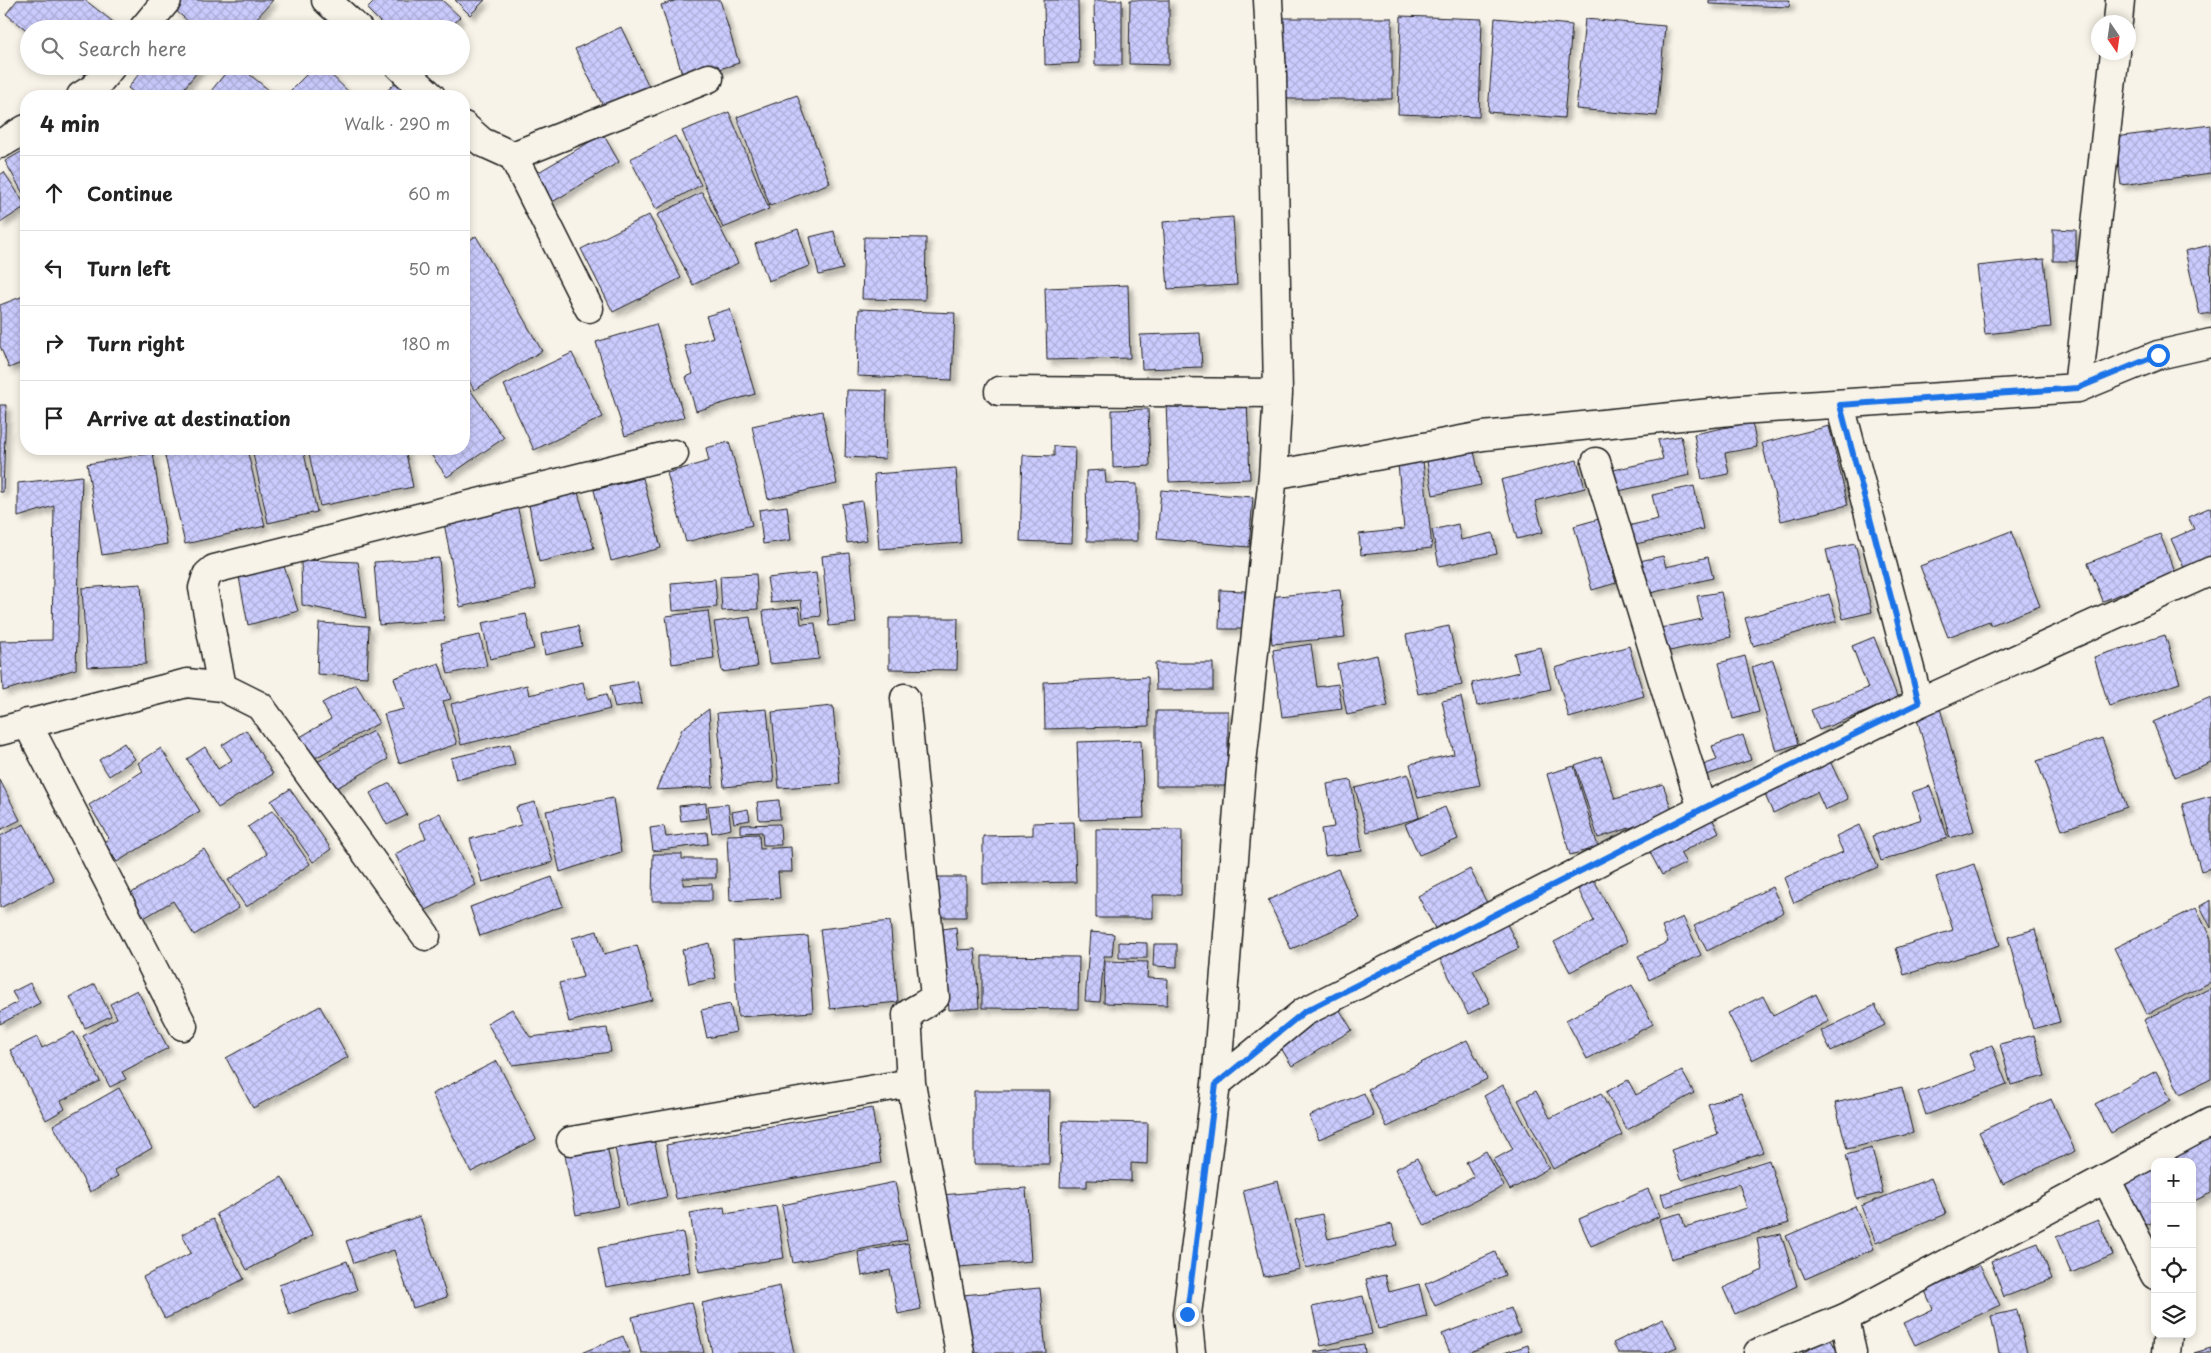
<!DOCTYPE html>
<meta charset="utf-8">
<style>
body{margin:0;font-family:"Playpen Sans",sans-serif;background:#f6f6f6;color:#222}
.controls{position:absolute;right:15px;bottom:15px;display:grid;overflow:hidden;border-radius:10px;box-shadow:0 2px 8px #0003}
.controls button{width:45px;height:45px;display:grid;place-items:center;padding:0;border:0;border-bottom:1px solid #e0e0e0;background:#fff;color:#222;font:25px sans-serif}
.compass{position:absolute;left:2091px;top:15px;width:45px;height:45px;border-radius:50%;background:#fff;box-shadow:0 2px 8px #0003;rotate:167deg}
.stop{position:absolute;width:15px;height:15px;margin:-11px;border:4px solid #1a73e8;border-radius:50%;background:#fff}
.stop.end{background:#1a73e8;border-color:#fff;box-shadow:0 1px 5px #0008}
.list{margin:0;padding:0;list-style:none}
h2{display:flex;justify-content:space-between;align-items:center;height:65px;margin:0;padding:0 20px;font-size:21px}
h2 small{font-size:16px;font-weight:400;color:#767676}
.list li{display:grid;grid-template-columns:32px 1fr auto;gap:15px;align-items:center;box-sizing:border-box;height:75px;padding:0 20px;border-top:1px solid #e0e0e0}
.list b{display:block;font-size:19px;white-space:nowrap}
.list em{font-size:16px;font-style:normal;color:#767676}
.icon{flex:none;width:28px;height:28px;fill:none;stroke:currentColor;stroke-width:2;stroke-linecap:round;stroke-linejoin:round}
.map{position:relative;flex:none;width:2211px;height:1353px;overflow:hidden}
.search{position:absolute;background:#fff;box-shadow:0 2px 8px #0003;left:20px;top:20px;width:450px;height:55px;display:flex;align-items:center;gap:12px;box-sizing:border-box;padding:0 18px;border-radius:28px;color:#767676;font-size:19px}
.panel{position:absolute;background:#fff;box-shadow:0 2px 8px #0003;left:20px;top:90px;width:450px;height:365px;border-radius:20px}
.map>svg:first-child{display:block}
</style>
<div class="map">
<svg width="2211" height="1353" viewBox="0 0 2211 1353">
<defs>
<pattern id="building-cross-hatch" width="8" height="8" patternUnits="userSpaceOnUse" patternTransform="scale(1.25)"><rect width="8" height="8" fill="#cbcbfe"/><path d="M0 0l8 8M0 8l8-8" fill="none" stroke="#aeaed9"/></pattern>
<filter id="shadow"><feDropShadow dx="4.5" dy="4.5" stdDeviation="2.5" flood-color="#0004"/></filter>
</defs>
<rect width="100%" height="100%" fill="#f7f3e8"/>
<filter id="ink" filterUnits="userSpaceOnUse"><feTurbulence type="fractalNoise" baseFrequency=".02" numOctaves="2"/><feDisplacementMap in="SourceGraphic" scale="10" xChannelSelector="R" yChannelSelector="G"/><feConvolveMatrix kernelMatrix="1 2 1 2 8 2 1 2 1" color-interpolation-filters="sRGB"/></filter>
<g filter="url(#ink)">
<path fill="url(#building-cross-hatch)" stroke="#1c1c1c" filter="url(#shadow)" d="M17 0H85L121 28 29 29V32L6 14Z
M182 0H273L247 29H197L174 9Z
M376 0H442L460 17 449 29H387L367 9Z
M455 0H485L470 15Z
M678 0H720L739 63 684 80 661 5Z
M1044 0H1078L1079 63 1045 65Z
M1094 0H1122V65H1095Z
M1130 0H1169V65L1129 64Z
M1709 0H1790L1789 7 1709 4Z
M1401 16 1482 19 1479 117 1398 114Z
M1283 18H1392V99H1283Z
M1495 18 1572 25 1564 118 1488 112Z
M1585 19 1665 26 1657 116 1576 109Z
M621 27 650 89 605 110 575 49Z
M74 66H91L85 75Z
M145 66H202L178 96H138L128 88Z
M231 66H239L275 95 207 96Z
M315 66H322L353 96H285Z
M401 78 418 96H381Z
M797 95 830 183 770 206 737 117Z
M729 112 769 209 723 228 682 131Z
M2211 125V173L2121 185 2115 137Z
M603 134 619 162 549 204 532 176Z
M675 136 701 185 656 209 630 159Z
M26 149V199L5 161Z
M4 172 26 206 0 223V175Z
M702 192 738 263 693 285 657 215Z
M649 215 681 278 613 312 581 249Z
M1233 217 1237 285 1168 289 1163 222Z
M798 229 810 266 768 281 755 244Z
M2053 229 2076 230V261H2053Z
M834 231 843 269 819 275 810 237Z
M476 236 542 351 474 390 464 372V244Z
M864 237 926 238 925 300 862 299Z
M2210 245 2211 313 2200 315 2185 251Z
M2044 259 2051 327 1985 334 1977 266Z
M1128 285 1130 358 1047 360 1045 288Z
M26 295V361L9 368 0 346V305Z
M730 309 755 394 696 411 686 377 693 374 685 346 713 337 706 316Z
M859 309 955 313 952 380 857 376Z
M656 324 684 417 625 436 596 342Z
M1200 333 1202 367 1142 369 1140 335Z
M572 353 603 417 534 450 504 385Z
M464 381 504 438 447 477 427 449H464Z
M847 390 887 391 885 459 845 457Z
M1247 399 1250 479 1169 482 1166 402Z
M0 405H6L3 492H0Z
M1148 409 1150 466 1113 468 1112 410Z
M822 411 837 484 768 499 752 426Z
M1752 422 1757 447 1725 453 1729 474 1702 479 1694 434Z
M1829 426 1848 505 1781 521 1762 443Z
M1681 436 1690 475 1614 492 1609 471 1663 459 1658 440Z
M729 442 752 525 686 542 667 473 709 461 706 448Z
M1054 446 1075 447 1072 543 1020 541 1023 455 1054 456Z
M1473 446 1481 485 1433 495 1426 456Z
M178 449H247L265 526 185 544 164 452Z
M252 449H303L317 512 268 523Z
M308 449H405L413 487 320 506Z
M153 453 167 544 102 555 87 464Z
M1577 460 1585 488 1535 501 1543 532 1517 539 1501 480Z
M1423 461 1432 548 1361 555 1359 534 1404 529 1398 464Z
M956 468 961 543 879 549 874 474Z
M1105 470 1106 483 1137 484V541H1087L1086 471Z
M82 476 76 669 3 691 0 641 52 640 54 506 18 517V483Z
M643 478 661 548 611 561 594 490Z
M1694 486 1703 529 1627 546 1623 527 1658 519 1652 495Z
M577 489 594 548 539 562 528 499Z
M1161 490 1253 497 1249 547 1157 539Z
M862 501 867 540 847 543 842 504Z
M517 505 536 589 460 607 444 523Z
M787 506 791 540 763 544 759 510Z
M2211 507V556L2184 568 2171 539 2194 529 2188 517Z
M1599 519 1616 583 1592 590 1574 526Z
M1458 524 1461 540 1493 533 1497 554 1439 566 1432 530Z
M2011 531 2040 606 1991 625 1989 621 1948 637 1920 566Z
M2160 534 2175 572 2103 601 2088 563Z
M1855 543 1872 612 1843 619 1826 550Z
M849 553 856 623 829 626 822 556Z
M1663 556 1666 567 1708 557 1713 578 1642 595 1635 562Z
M439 558 444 620 379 625 374 562Z
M301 560 358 562 366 618 302 605Z
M284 566 298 611 248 625 239 577Z
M816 573 821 616 803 618 801 600 771 603 767 578Z
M756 574 758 609 722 611 720 576Z
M715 579 717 607 673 611 671 583Z
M141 584 146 664 87 667 82 588Z
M1220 590 1245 591 1244 629H1219Z
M1340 590 1345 637 1272 644 1268 597Z
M1721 592 1731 637 1661 653 1656 629 1702 619 1697 596Z
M1829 594 1837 621 1753 646 1745 618Z
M799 607 801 624 815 623 819 659 769 664 763 611Z
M708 611 714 658 672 664 666 616Z
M526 614 534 649 490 659 482 623Z
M750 617 757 667 722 672 714 622Z
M889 618H958L957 670 889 669Z
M319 623 369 626 367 677 317 674Z
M578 626 582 646 545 655 541 634Z
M1449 626 1462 685 1418 694 1406 635Z
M480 635 487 666 448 674 441 643Z
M2165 635 2180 683 2109 706 2094 657Z
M1874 637 1898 699 1819 730 1811 710 1868 688 1852 646Z
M1311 644 1317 687 1338 684 1342 709 1282 717 1273 650Z
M1629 646 1644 696 1569 718 1555 668Z
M1541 647 1551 689 1477 706 1472 683 1519 672 1514 653Z
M1377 655 1388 706 1347 715 1337 664Z
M1745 656 1759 712 1733 719 1719 663Z
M1773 660 1798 744 1776 751 1752 667Z
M439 663 451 699 443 701 457 744 399 763 384 714 404 709 394 678Z
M1155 663H1213V690H1156Z
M1148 677 1149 726 1045 729 1044 682Z
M637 681 642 703 615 708 610 686Z
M583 682 587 699 606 694 610 709 461 745 451 704 527 685 529 695Z
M356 684 379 723 313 759 300 737 331 719 322 703Z
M1461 697 1480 785 1418 798 1410 764 1454 754 1442 701Z
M2211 697V762L2175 777 2153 722Z
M833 706 840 784 779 788 772 712Z
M1940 708 1974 831 1950 838 1916 715Z
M709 709 713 787 656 790 682 729Z
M767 709 774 782 724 787 717 713Z
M1156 711H1228V786H1156Z
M246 730 273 774 218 808 187 759 205 747 218 769 232 760 222 745Z
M373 731 388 759 333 790 317 762Z
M1743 735 1751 760 1703 776 1700 766 1717 760 1712 746Z
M2102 738 2127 807 2062 830 2037 761Z
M1141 740 1144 818 1080 820 1077 742Z
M124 743 135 759 109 776 99 760Z
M510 744 515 765 456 780 451 758Z
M161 748 200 811 117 862 104 842 109 838 89 805 143 771 138 763Z
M1601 756 1615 799 1663 784 1673 814 1598 838 1575 765Z
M1828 757 1848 799 1825 810 1817 792 1773 813 1762 788Z
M1574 766 1598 847 1570 855 1547 774Z
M1408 774 1419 818 1367 832 1355 788Z
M0 780 20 820 0 830Z
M1351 780 1362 851 1325 856 1321 829 1334 827 1327 784Z
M390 783 407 815 387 825 370 793Z
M1930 786 1948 838 1881 861 1872 836 1922 819 1912 792Z
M290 789 331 849 313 862 271 801Z
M2211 796V868L2201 871 2182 804Z
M613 798 621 852 560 872 546 811Z
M779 800 780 819 759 820 757 802Z
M535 802 553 862 482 882 470 839 521 825 516 807Z
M706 803 707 818 681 821 679 806Z
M728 804 731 829 712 833 708 806Z
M1445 807 1458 839 1419 855 1405 824Z
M748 809 750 820 734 823 732 812Z
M273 810 310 864 246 907 228 880 267 854 248 827Z
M440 813 476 885 424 911 395 854 426 838 419 823Z
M1709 813 1719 832 1680 853 1686 863 1662 875 1646 845Z
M1074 822 1076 882 983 884V836L1033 835V823Z
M24 824 54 880 0 908V836Z
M780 824 781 845H763L762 832 740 833V825Z
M1859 825 1878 867 1794 903 1784 878 1843 852 1836 836Z
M664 826 666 837 707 832 708 844 653 851 650 828Z
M1096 829 1182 830 1181 895H1153V918H1096Z
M759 834 760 849 791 847 792 872H778L780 898 730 901 727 835Z
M204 849 239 908 194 935 173 901 142 919 128 895Z
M653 854H682V859H716V878H683V885L712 884V901H652Z
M1974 864 2000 945 1904 975 1896 948 1953 930 1936 877Z
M1338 869 1360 918 1291 949 1268 900Z
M1470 869 1490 909 1439 936 1418 896Z
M552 877 563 906 480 936 470 907Z
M937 877H966V917H937Z
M1594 880 1627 942 1570 972 1554 942 1594 921 1578 889Z
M1772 887 1784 912 1707 951 1694 926Z
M2211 900V928L2200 906Z
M2196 908 2211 939V982L2147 1014 2114 948Z
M1683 917 1701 955 1649 980 1638 956 1668 942 1662 927Z
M1505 920 1519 948 1473 970 1490 1003 1468 1014 1437 953Z
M890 921 898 1002 830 1009 820 929Z
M956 927 958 950 975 949 979 1008 949 1010 943 929Z
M2035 929 2060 1022 2033 1029 2008 937Z
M597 931 604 954 637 945 653 1000 569 1022 559 983 583 977 572 938Z
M1090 932 1114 934 1112 956H1104L1100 1002 1085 1001Z
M808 936 813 1012 738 1017 733 941Z
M1119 942 1147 943V958H1119Z
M709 943 716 978 689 984 682 950Z
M1154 944H1177V967L1153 966Z
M982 956 1079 957 1078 1009 982 1008Z
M1105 961 1148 962 1147 978 1168 979 1167 1005 1104 1003Z
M30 983 40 1003 0 1024V1012L18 1002 12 992Z
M95 984 111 1016 85 1028 70 997Z
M1632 985 1653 1024 1587 1059 1566 1020Z
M2211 988V1079L2180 1094 2144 1020Z
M137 990 168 1048 122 1072 126 1079 110 1087 83 1036 117 1018 110 1004Z
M1816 994 1829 1021 1752 1060 1728 1013 1763 996 1773 1016Z
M1335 1002 1352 1030 1292 1066 1275 1038Z
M730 1004 736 1032 707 1038 701 1010Z
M1875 1005 1885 1025 1831 1051 1821 1031Z
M320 1006 348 1057 253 1108 226 1058Z
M512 1009 530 1037 607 1028 611 1052 512 1065 487 1023Z
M74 1032 100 1081 61 1101 65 1109 46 1120 10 1050 37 1037 42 1048Z
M2034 1035 2045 1076 2011 1085 2000 1044Z
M1467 1040 1487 1079 1387 1127 1368 1089Z
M1992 1045 2007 1085 1926 1115 1918 1092 1976 1070 1969 1054Z
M497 1061 536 1139 471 1172 432 1094Z
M1682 1071 1694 1093 1627 1130 1606 1092 1628 1080 1636 1095Z
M2156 1071 2171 1100 2111 1133 2095 1104Z
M1503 1085 1549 1168 1510 1190 1493 1160 1513 1149 1484 1096Z
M1902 1087 1913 1133 1847 1149 1835 1103Z
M119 1088 152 1148 114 1170 118 1176 90 1192 53 1125Z
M974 1091H1050L1049 1164H974Z
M1536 1091 1550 1118 1601 1093 1622 1135 1553 1169 1518 1100Z
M1364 1093 1374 1116 1319 1139 1309 1116Z
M1741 1093 1763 1152 1682 1180 1671 1150 1718 1134 1708 1104Z
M2051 1099 2075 1151 2003 1184 1979 1132Z
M872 1108 881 1163 676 1199 666 1145Z
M1063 1121 1148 1123 1147 1164 1131 1163V1181L1087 1180V1187H1060Z
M2211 1136V1193L2192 1202V1162H2158Z
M654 1139 667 1197 627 1206 615 1148Z
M607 1146 619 1206 576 1215 565 1155Z
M1872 1148 1883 1193 1857 1199 1846 1155Z
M1486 1151 1504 1186 1425 1226 1395 1169 1417 1158 1436 1196 1474 1177 1466 1162Z
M1769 1160 1789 1223 1671 1259 1659 1219 1681 1213 1685 1227 1747 1208 1739 1184 1665 1207 1661 1194Z
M2155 1163V1221L2144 1226 2121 1180Z
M282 1177 313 1235 247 1270 216 1214Z
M1931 1178 1946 1214 1876 1243 1861 1206Z
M1278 1181 1300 1269 1264 1277 1243 1190Z
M895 1182 907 1240 793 1263 782 1205Z
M1026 1188 1031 1261 935 1269 929 1196Z
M1648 1189 1660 1216 1591 1246 1579 1219Z
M776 1206 784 1258 699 1272 690 1213 724 1207 725 1214Z
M1855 1206 1874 1249 1805 1279 1786 1236Z
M1322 1214 1328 1239 1392 1224 1397 1245 1306 1268 1295 1220Z
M420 1216 447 1297 413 1308 394 1250 354 1263 346 1241Z
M213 1219 244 1279 165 1319 143 1277 191 1253 182 1234Z
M2098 1220 2113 1255 2071 1273 2056 1237Z
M683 1232 690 1272 606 1287 598 1248Z
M1781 1234 1797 1286 1735 1314 1723 1288 1763 1270 1757 1239Z
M908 1243 921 1309 898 1314 890 1270 862 1276 858 1252Z
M2038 1243 2052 1279 2004 1297 1991 1261Z
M1495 1252 1505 1275 1435 1306 1425 1284Z
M347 1261 357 1290 289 1314 279 1285Z
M1980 1265 2000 1305 1915 1345 1904 1323 1933 1309 1925 1291Z
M1385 1275 1389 1292 1419 1284 1427 1317 1378 1329 1366 1279Z
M780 1286 794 1353H712L702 1303Z
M1040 1288 1046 1353H956L951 1296Z
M1363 1296 1372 1334 1321 1346 1312 1307Z
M692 1302 704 1353H641L632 1317Z
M1511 1308 1520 1332 1468 1353H1450L1442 1334Z
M2017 1310 2027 1353H1999L1991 1316Z
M1663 1319 1677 1347 1663 1353H1618L1613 1343Z
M623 1336 630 1353H581Z
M1830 1338 1838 1353H1802Z
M1364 1344 1365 1353H1314L1313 1352Z
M1528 1345 1530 1353H1504Z
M2211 1348V1353H2194Z"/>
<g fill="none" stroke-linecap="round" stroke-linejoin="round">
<g stroke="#1c1c1c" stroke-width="31">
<path id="street" d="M326 0 358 29
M2118 22 2120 0
M143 29 167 0
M399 66 431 96
M81 96 94 88 112 66
M464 126 482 142 513 156 589 308
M0 144 26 129
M513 156 709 78
M2078 388 2115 52
M999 391 1278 393
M1840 405 1919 703
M1596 462 1702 809
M1273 475 1483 436 1740 410 2078 388 2158 355 2211 343
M222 687 203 588 207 575 214 569 674 454
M905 698 935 997C926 1005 916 1008 907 1015L911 1083 960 1353
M27 723 183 1026
M0 731 187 683 222 687 260 706 426 936
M1216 1084 1304 1012 1702 809 1919 703 2211 571
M571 1141 911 1083
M2106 1179 2155 1275
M1845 1318 1852 1353
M1191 1353 1187 1314 1216 1084 1241 772 1273 475 1278 393 1272 75 1268 0
M2166 1353 2168 1334"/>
</g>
<g stroke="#1c1c1c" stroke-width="31">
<path id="secondary" d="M1758 1353 1845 1318 2211 1122"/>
</g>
<use href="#street" stroke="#f7f3e8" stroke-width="28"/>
<use href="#secondary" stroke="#f7f3e8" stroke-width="28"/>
</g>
</g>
<g fill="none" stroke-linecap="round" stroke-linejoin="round" filter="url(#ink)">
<path stroke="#1a73e8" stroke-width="6" d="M1187 1314 1216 1084 1304 1012 1702 809 1919 703 1840 405 2078 388 2158 355"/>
</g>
</svg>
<div class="controls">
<button>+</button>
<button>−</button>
<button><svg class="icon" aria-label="locate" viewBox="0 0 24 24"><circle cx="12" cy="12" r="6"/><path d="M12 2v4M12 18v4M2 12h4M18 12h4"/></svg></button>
<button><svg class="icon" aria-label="layers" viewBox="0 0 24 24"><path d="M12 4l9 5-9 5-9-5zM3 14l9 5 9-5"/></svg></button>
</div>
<svg class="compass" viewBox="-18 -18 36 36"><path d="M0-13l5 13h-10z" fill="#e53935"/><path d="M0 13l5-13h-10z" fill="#767676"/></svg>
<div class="stop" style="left:2158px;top:355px"></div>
<div class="stop end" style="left:1187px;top:1314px"></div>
<div class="search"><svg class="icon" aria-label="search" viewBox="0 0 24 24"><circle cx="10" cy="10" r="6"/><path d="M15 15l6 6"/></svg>Search here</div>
<section class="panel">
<h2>4 min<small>Walk · 290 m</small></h2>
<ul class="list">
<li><svg class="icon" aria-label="ahead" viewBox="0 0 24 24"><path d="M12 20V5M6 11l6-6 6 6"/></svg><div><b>Continue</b></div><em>60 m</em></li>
<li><svg class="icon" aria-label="left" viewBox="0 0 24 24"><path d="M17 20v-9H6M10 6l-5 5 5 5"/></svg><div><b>Turn left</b></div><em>50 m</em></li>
<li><svg class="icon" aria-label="right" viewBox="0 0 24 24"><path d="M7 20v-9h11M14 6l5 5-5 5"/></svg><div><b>Turn right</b></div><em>180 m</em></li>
<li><svg class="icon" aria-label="arrive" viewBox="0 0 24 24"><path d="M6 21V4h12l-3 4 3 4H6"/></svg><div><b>Arrive at destination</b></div></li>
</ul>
</section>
</div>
